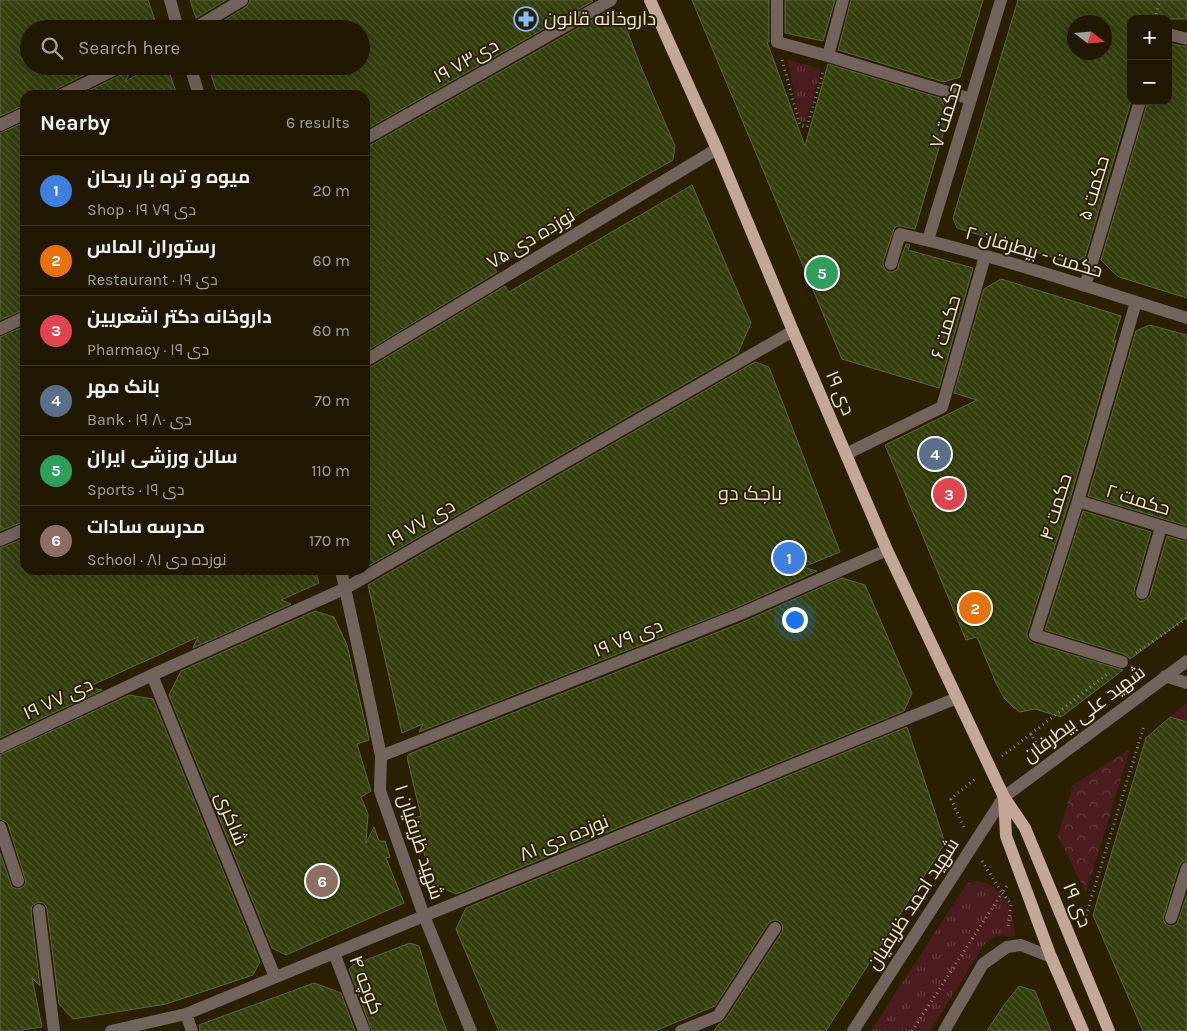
<!DOCTYPE html>
<meta charset="utf-8">
<style>
body{margin:0;font-family:Karla,Cairo,sans-serif;background:#2d2410;color:#f1f3f6}
.controls{position:absolute;right:15px;top:15px;display:grid;overflow:hidden;border-radius:10px;box-shadow:0 5px 20px #0002}
.controls button{width:45px;height:45px;display:grid;place-items:center;padding:0;border:0;border-bottom:1px solid #3d3623;background:#201701;color:#f1f3f6;font:25px sans-serif}
.compass{position:absolute;left:1067px;top:15px;width:45px;height:45px;border-radius:50%;background:#201701;box-shadow:0 5px 20px #0002;rotate:106deg}
.you{position:absolute;left:794px;top:619px;width:18px;height:18px;margin:-12px;border:4px solid #fff;border-radius:50%;background:#1a73e8;box-shadow:0 0 0 8px #1a73e833}
.badge{display:grid;place-items:center;width:32px;height:32px;border-radius:50%;background:#88bafc;color:#fff;font-size:16px;font-weight:700}
.pin{position:absolute;translate:-50% -50%;border:2px solid #fff;box-shadow:0 1px 5px #0006}
.list{margin:0;padding:0;list-style:none}
h2{display:flex;justify-content:space-between;align-items:center;height:65px;margin:0;padding:0 20px;font-size:21px}
h2 small{font-size:16px;font-weight:400;color:#a29f99}
.list li{display:grid;grid-template-columns:32px 1fr auto;gap:15px;align-items:center;box-sizing:border-box;height:70px;padding:0 20px;border-top:1px solid #3d3623}
.list b{display:block;font-size:19px;white-space:nowrap}
.list p{margin:0;font-size:16px;white-space:nowrap;color:#a29f99}
.list em{font-size:16px;font-style:normal;color:#a29f99}
.icon{flex:none;width:28px;height:28px;fill:none;stroke:currentColor;stroke-width:2;stroke-linecap:round;stroke-linejoin:round}
.map{position:relative;flex:none;width:1187px;height:1031px;overflow:hidden}
.search{position:absolute;background:#201701;box-shadow:0 5px 20px #0002;left:20px;top:20px;width:350px;height:55px;display:flex;align-items:center;gap:12px;box-sizing:border-box;padding:0 18px;border-radius:28px;color:#a29f99;font-size:19px}
.panel{position:absolute;background:#201701;box-shadow:0 5px 20px #0002;left:20px;top:90px;width:350px;height:485px;border-radius:15px}
.map>svg:first-child{display:block}
</style>
<div class="map">
<svg width="1187" height="1031" viewBox="0 0 1187 1031">
<defs>
<pattern id="grass-tufts" width="24" height="20" patternUnits="userSpaceOnUse" patternTransform="scale(1.25)"><rect width="24" height="20" fill="#4a1c1d"/><path d="M3 7l-1-3M5 7V3M7 7l1-3M15 17l-1-3M17 17v-4M19 17l1-3" fill="none" stroke="#643d3d"/></pattern>
<pattern id="park-crowns" width="20" height="18" patternUnits="userSpaceOnUse" patternTransform="scale(1.25)"><rect width="20" height="18" fill="#4a1c1d"/><path d="M2 6a3 3 0 1 1 6 0M12 15a3 3 0 1 1 6 0" fill="none" stroke="#643d3d"/></pattern>
<pattern id="building-back-hatch" width="6" height="6" patternUnits="userSpaceOnUse" patternTransform="scale(1.25)"><rect width="6" height="6" fill="#333e0b"/><path d="M-1 5l2 2M0 0l6 6M5-1l2 2" fill="none" stroke="#515a2e"/></pattern>
</defs>
<rect width="100%" height="100%" fill="#2a1f01"/>
<path fill="url(#grass-tufts)" d="M787 59 821 69 806 123 800 121Z
M1185 704H1187V722L1170 717Z
M978 881C984 883 991 884 996 889 1009 900 1014 919 1015 936 1008 938 1001 934 994 937 991 938 987 943 984 945L930 1031H871L967 883Z"/>
<path fill="url(#park-crowns)" d="M1130 749 1086 893 1058 836 1073 785Z"/>
<path fill="url(#building-back-hatch)" stroke="#5c6546" fill-rule="evenodd" d="M0 0H148L158 29H29V66H102L58 88 55 91 54 95H25V105L0 116Z
M190 0H226L196 18Z
M250 0H590L593 1 365 130V95H218L208 66H361V29H210L246 7 249 3Z
M692 0H769V42H767L805 146 828 64 940 98 949 114 915 229 901 226H897L894 229 883 262V265L885 269 888 272H892L897 270 906 244 910 245 908 250 973 268 939 388 842 359Z
M785 0H835L823 41 785 33Z
M851 0H983L960 77 944 82 838 50Z
M1018 0H1187V19H1131V101L1085 257 1071 263 957 228 953 218ZM1074 22H1104V52H1074Z
M610 10 621 15 641 67 675 146 673 160 593 205 494 268 497 272 365 352V147L369 146Z
M1173 44 1187 47V298L1119 277 1113 272 1101 260 1148 101H1168V46Z
M129 66H133L125 82 151 66H167L177 95H80L125 73 128 70Z
M25 122V309L0 320V133Z
M692 185 751 323 738 353 365 568V369L369 368 505 286 509 292Z
M1001 279 1121 316 1113 342 1116 340 1070 499 1027 633V636L1029 640 1033 643 1123 670 1061 717 1035 709 1020 712 1014 708 1004 698 996 683 977 637 966 640 885 445 977 400 954 393 984 289Z
M1149 325 1187 335V526L1088 496 1136 331Z
M25 326V521L0 531V337Z
M755 362 769 367 840 552 803 567 817 571 735 608 419 732 423 724 402 733 368 585Z
M1083 511 1151 532 1134 591V595L1139 601H1144L1148 598 1150 595 1167 536 1187 542V617L1130 659 1124 654 1045 630Z
M25 538V570H315L319 583 281 600 291 604 193 648 198 637 88 687 102 690 0 738V548Z
M842 578 865 585 912 693 904 711 456 894 436 885 411 819 421 816 407 757 409 754 741 623Z
M315 611 334 617 347 645 369 740 357 744 371 791 361 797 368 814 366 843 374 827 379 841H385L390 857 386 858 404 903 286 955 272 948 169 695 181 671Z
M129 695 153 699 260 962 253 975 166 1004 73 1019 59 1004 47 909 46 906 43 903 38 902 32 906 31 911 40 986 32 978 42 1027 16 1031H0V853L12 887 17 889 21 888 24 886 26 882 8 824 5 821 0 819V755Z
M1170 717 1187 722V860L1182 862 1179 866 1163 919 1165 923 1169 926H1173L1177 924 1187 895V1031H1143L1093 915 1146 738Z
M907 727 945 843 826 1031H714L718 1025 725 1020 782 932 783 928 782 924 779 921 775 920 771 921 768 924 715 1006 655 1031H499L456 929 466 908Z
M410 943 419 946 438 1008 447 1031H372L349 969 353 965Z
M314 983 341 993 355 1031H200L199 1025Z
M1019 986 1035 991 1051 1031H987L1004 1005Z"/>
<g fill="none" stroke-linecap="round" stroke-linejoin="round">
<path stroke="#8e856d" stroke-width="3" stroke-dasharray="1 4" stroke-linecap="butt" d="M1155 19 1160 0
M782 60 800 125 807 127 823 72
M1136 653 1187 618
M1031 734 1107 674
M1002 756 1031 734 1040 750
M964 827 951 799 976 778
M982 861 1002 893 1007 886
M1083 925 1144 726
M912 1031 1002 893 1011 904 1008 929"/>
<path stroke="#72645c" stroke-width="12" d="M170 0 178 29
M777 0V42L828 56 843 0
M194 29 242 0
M1168 34 1187 39
M828 56 971 99
M190 66 199 95
M62 95 121 66
M0 125 25 113
M365 139 611 0
M928 240 1001 0
M891 264 900 234C997 256 1092 288 1187 318
M1085 286 1140 101
M0 329 25 317
M365 361 717 149
M846 454 942 407 985 256
M1078 501 1187 534
M0 540 25 529
M341 570 362 666 381 756 380 791 424 916 471 1031
M1142 593 1161 527
M1122 662 1035 635 1078 501 1136 302
M152 675 275 977
M1165 676 1187 683
M0 747 152 675 346 588 793 331
M381 756 738 615 887 550
M0 827 18 881
M39 910 54 1031
M1171 918 1187 868
M334 953 364 1031
M186 1014 192 1031
M111 1031 186 1014 424 916 957 698
M681 1031 718 1016 775 928
M853 1031 1004 797 1187 661
M944 1031 983 964 1007 947 1021 945 1051 957"/>
<path stroke="#c4a897" stroke-width="12" d="M650 0 717 149 793 331 887 550 1004 797 1025 828 1109 1031
M1004 797 1006 836 1051 957 1083 1031"/>
</g>
<defs>
<g id="pharmacy-ring" transform="scale(1.25)"><circle r="9.5" fill="#2a1f01" stroke="#88bafc" stroke-width="1.5"/><path d="M-2-6h4v4h4v4h-4v4h-4v-4h-4v-4h4Z" fill="#88bafc"/></g>
</defs>
<g fill-rule="evenodd">
<use href="#pharmacy-ring" x="526" y="19"/>
</g>
<g text-anchor="middle" dominant-baseline="central" stroke-width="4" stroke-linejoin="round" paint-order="stroke">
<g font-size="19" fill="#f0e9d8" stroke="#2a1f01" text-anchor="start">
<text x="544" y="19">داروخانه قانون</text>
</g>
<g font-size="19" fill="#f0e9d8" stroke="#2a1f01">
<text transform="translate(466 61) rotate(-29)">۱۹ دی۷۳</text>
<text transform="translate(946 115) rotate(-73)">حکمت ۷</text>
<text transform="translate(1094 188) rotate(-73)">حکمت ۵</text>
<text transform="translate(531 239) rotate(-31)">نوزده دی ۷۵</text>
<text transform="translate(1034 252) rotate(16)">حکمت - بیطرفان ۲</text>
<text transform="translate(946 327) rotate(-74)">حکمت ۶</text>
<text transform="translate(840 393) rotate(67)">۱۹ دی</text>
<text transform="translate(1138 500) rotate(17)">حکمت ۲</text>
<text transform="translate(1056 507) rotate(-73)">حکمت ۴</text>
<text transform="translate(421 523) rotate(-30)">۱۹ دی ۷۷</text>
<text transform="translate(628 638) rotate(-22)">۱۹ دی ۷۹</text>
<text transform="translate(58 699) rotate(-25)">۱۹ دی ۷۷</text>
<text transform="translate(1084 714) rotate(-37)">شهید علی بیطرفان</text>
<text transform="translate(231 819) rotate(68)">شاکری</text>
<text transform="translate(564 838) rotate(-22)">نوزده دی ۸۱</text>
<text transform="translate(419 842) rotate(72)">شهید ظریفیان ۱</text>
<text transform="translate(913 904) rotate(-57)">شهید احمد ظریفیان</text>
<text transform="translate(1077 905) rotate(68)">۱۹ دی</text>
<text transform="translate(366 985) rotate(69)">کوچه ۴</text>
</g>
<g font-size="20" fill="#eadcb9" stroke="#2a1f01">
<text x="750" y="493">باجک دو</text>
</g>
</g>
</svg>
<div class="controls">
<button>+</button>
<button>−</button>
</div>
<svg class="compass" viewBox="-18 -18 36 36"><path d="M0-13l5 13h-10z" fill="#e53935"/><path d="M0 13l5-13h-10z" fill="#a29f99"/></svg>
<div class="you"></div>
<div class="pin badge" style="left:789px;top:558px;background:#3f7fe0">1</div>
<div class="pin badge" style="left:975px;top:608px;background:#e8710a">2</div>
<div class="pin badge" style="left:949px;top:494px;background:#e0444e">3</div>
<div class="pin badge" style="left:935px;top:454px;background:#5c6f8a">4</div>
<div class="pin badge" style="left:822px;top:273px;background:#2e9e5b">5</div>
<div class="pin badge" style="left:322px;top:881px;background:#8d6e63">6</div>
<div class="search"><svg class="icon" aria-label="search" viewBox="0 0 24 24"><circle cx="10" cy="10" r="6"/><path d="M15 15l6 6"/></svg>Search here</div>
<section class="panel">
<h2>Nearby<small>6 results</small></h2>
<ul class="list">
<li><span class="badge" style="background:#3f7fe0">1</span><div><b>میوه و تره بار ریحان</b><p>Shop · ۱۹ دی ۷۹</p></div><em>20 m</em></li>
<li><span class="badge" style="background:#e8710a">2</span><div><b>رستوران الماس</b><p>Restaurant · ۱۹ دی</p></div><em>60 m</em></li>
<li><span class="badge" style="background:#e0444e">3</span><div><b>داروخانه دکتر اشعریین</b><p>Pharmacy · ۱۹ دی</p></div><em>60 m</em></li>
<li><span class="badge" style="background:#5c6f8a">4</span><div><b>بانک مهر</b><p>Bank · ۱۹ دی ۸۰</p></div><em>70 m</em></li>
<li><span class="badge" style="background:#2e9e5b">5</span><div><b>سالن ورزشی ایران</b><p>Sports · ۱۹ دی</p></div><em>110 m</em></li>
<li><span class="badge" style="background:#8d6e63">6</span><div><b>مدرسه سادات</b><p>School · نوزده دی ۸۱</p></div><em>170 m</em></li>
</ul>
</section>
</div>
